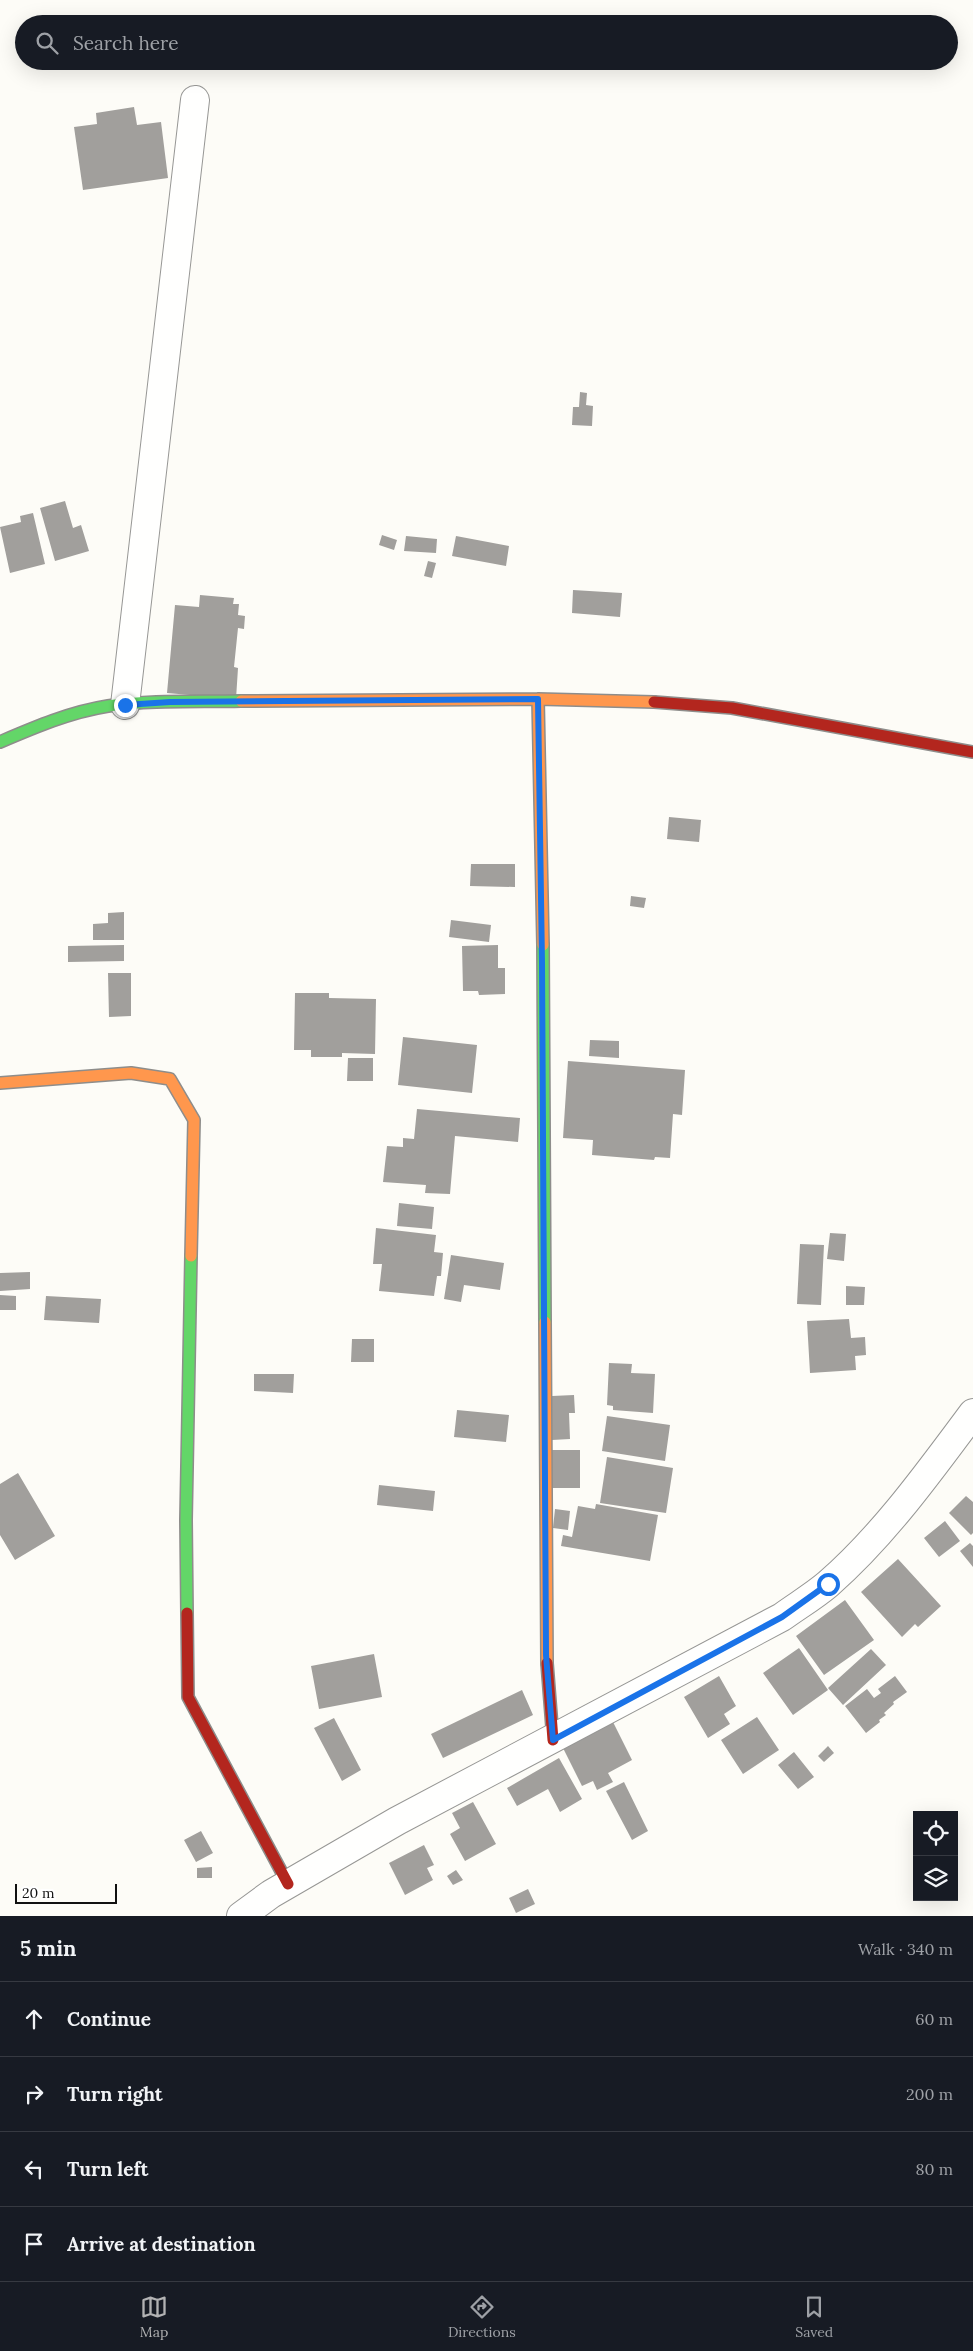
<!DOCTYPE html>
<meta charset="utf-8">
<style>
body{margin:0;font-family:Lora,serif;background:#242831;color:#f1f3f6}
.controls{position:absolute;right:15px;bottom:15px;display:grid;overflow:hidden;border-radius:0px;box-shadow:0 5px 20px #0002}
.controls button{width:45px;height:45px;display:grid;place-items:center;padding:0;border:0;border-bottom:1px solid #363941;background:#171b24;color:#f1f3f6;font:25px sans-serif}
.scale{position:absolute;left:15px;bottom:12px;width:102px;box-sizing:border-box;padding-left:5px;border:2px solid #111;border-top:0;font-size:14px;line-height:18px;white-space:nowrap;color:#111;-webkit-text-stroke:4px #fff;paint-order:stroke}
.stop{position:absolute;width:15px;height:15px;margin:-11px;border:4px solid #1a73e8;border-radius:50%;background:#fff}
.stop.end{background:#1a73e8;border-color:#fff;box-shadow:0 1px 5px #0008}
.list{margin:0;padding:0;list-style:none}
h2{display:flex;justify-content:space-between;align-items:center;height:65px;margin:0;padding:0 20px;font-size:21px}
h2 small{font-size:16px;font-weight:400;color:#9ea1a6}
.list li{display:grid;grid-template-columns:32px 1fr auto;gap:15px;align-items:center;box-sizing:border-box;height:75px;padding:0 20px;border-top:1px solid #363941}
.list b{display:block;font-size:19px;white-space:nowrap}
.list em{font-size:16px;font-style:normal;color:#9ea1a6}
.icon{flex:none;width:28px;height:28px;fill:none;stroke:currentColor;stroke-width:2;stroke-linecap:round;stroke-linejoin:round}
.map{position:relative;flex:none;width:973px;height:1916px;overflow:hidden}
.search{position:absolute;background:#171b24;box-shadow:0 5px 20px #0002;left:15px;right:15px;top:15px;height:55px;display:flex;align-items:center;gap:12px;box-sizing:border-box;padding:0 18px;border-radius:28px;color:#9ea1a6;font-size:19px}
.sheet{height:365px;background:#171b24}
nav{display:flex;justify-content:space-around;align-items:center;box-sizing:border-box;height:70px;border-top:1px solid #363941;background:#171b24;font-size:14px;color:#9ea1a6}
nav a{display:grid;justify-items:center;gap:2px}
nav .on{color:#b2b2b3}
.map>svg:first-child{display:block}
</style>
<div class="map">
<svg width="973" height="1916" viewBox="0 0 973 1916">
<rect width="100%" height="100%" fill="#fdfcf7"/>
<path fill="#a19f9c" d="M134 107 137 125 161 122 168 178 83 190 74 127 97 124 96 113Z
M580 392 587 393 586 405 593 406 592 426 572 425 573 407H579Z
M65 501 73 528 81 525 89 551 55 561 40 508Z
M33 513 45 564 10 573 0 527 21 522 20 516Z
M382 535 397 540 394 550 379 545Z
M406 536 437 539 436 553 404 551Z
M456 536 509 546 506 566 452 556Z
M428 561 436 563 432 578 424 576Z
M573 590 622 593 620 617 572 613Z
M200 595 234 598 233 604H239L238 615 245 616 244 629 238 628 234 667 238 668 236 699 167 693 175 605 199 607Z
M669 817 701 820 699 842 667 839Z
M471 864H515V887L470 886Z
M631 896 646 898 644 908 630 906Z
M124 912V940H93V924L108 923V913Z
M451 920 491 925 489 942 449 937Z
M124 945V961L68 962V946Z
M498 945V968H505V994L479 995 478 991H463L462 946Z
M108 973H131V1016L109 1017Z
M295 993H329V998L376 999 375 1054 342 1053V1057H311V1050H294Z
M403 1037 477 1045 472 1093 398 1085Z
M590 1040 619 1041V1058L589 1056Z
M348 1058H373V1081H347Z
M568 1061 685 1070 682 1115 673 1114 670 1158 655 1157 654 1160 592 1155 593 1140 563 1138Z
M417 1109 520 1118 518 1142 455 1136 450 1194 425 1193 426 1185 383 1182 387 1146 403 1147V1138L414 1139Z
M399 1203 434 1207 432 1229 397 1226Z
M376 1228 436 1235 434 1252 443 1253 441 1276H437L434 1296 379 1291 382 1264H373Z
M830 1233 846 1234 844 1261 827 1259Z
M800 1244 824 1245 821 1305 797 1304Z
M451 1255 504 1263 500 1290 464 1285 461 1302 444 1299Z
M30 1272V1289L0 1291V1273Z
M846 1286 865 1287 864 1305H846Z
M0 1295 16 1296V1310H0Z
M46 1296 101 1299 99 1323 44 1320Z
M849 1319 851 1338 865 1337 866 1355 855 1356 856 1370 810 1373 807 1321Z
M352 1339H374V1362H351Z
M609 1363 632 1364 631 1373 655 1374 653 1413 613 1410V1406L607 1405Z
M254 1374H294L293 1393 254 1391Z
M574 1395 575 1413H569L570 1439 552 1440V1396Z
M457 1410 509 1415 506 1442 454 1437Z
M607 1416 670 1425 665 1461 602 1451Z
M550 1450H580V1488H550Z
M607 1457 673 1468 666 1513 600 1503Z
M18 1473 55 1536 15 1560 0 1535V1484Z
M379 1485 435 1491 433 1511 377 1505Z
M966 1496 973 1502V1533L971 1535 949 1513Z
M596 1504 658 1515 650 1561 561 1546 563 1535 572 1537 578 1506 595 1509Z
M555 1509 570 1511 568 1530 553 1528Z
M945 1521 960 1541 939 1557 924 1538Z
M970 1543 973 1546V1567L960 1551Z
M898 1559 941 1606 918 1627 915 1624 902 1637 861 1592Z
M845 1600 874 1640 824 1675 796 1636Z
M799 1648 828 1690 793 1715 763 1673Z
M871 1649 886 1665 843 1705 828 1688Z
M374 1654 382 1697 319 1709 311 1666Z
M719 1676 736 1706 724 1714 730 1724 708 1738 684 1697Z
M895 1676 907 1692 893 1702 894 1704 884 1713 886 1715 879 1720 880 1722 866 1733 845 1706 867 1689 874 1698 881 1693 878 1689Z
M522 1690 533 1715 443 1758 431 1734Z
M757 1717 779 1750 743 1774 721 1740Z
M334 1718 361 1770 342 1781 314 1728Z
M612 1720 632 1760 608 1773 613 1782 597 1790 593 1781 582 1786 562 1746Z
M828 1746 834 1753 824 1762 818 1756Z
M794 1752 814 1777 798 1789 778 1765Z
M559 1758 582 1799 560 1812 548 1789 517 1806 507 1788Z
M624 1782 648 1831 632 1840 606 1791Z
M473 1802 496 1844 465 1861 450 1834 460 1828 452 1813Z
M201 1831 213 1853 196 1862 184 1840Z
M424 1845 434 1865 427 1868 433 1880 405 1895 389 1863Z
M212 1867V1878H197V1868Z
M456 1870 463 1880 453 1885 447 1876Z
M528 1889 535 1904 516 1913 509 1898Z"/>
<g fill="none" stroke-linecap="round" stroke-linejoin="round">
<g stroke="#979795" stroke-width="30">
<path id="street" d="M125 705 195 100
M241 1916 271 1894 397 1821 782 1617C797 1606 814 1596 828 1584 884 1535 929 1472 973 1413"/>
</g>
<g stroke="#8e8d8b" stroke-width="14">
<path id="fast" d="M0 742C35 727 70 712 108 706 152 700 197 702 241 701
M543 945 545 1322
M187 1613 186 1520 191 1256"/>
</g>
<g stroke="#8e8d8b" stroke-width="14">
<path id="slow" d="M538 699 543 945
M241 701 538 699 654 702
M0 1083 131 1073 170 1079 194 1120 191 1256
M545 1322 547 1663"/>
</g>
<g stroke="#8e8d8b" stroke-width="14">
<path id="jam" d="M654 702 732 708 973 752
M187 1613 188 1697 288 1884
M547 1663 553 1740"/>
</g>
<use href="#street" stroke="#fffffe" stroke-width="28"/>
<use href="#fast" stroke="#63d668" stroke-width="11"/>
<use href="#slow" stroke="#ff974d" stroke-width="11"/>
<use href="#jam" stroke="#b3261e" stroke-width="11"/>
</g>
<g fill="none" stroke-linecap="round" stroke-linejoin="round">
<path stroke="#1a73e8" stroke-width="6" d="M125 705 170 702 538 699 542 963 546 1655 553 1740 782 1617 828 1584"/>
</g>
</svg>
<div class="controls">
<button><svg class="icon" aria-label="locate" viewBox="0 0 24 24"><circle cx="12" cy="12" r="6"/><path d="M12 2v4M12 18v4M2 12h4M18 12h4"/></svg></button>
<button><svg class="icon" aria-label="layers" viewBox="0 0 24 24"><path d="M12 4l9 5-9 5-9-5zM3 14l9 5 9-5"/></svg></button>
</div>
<div class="scale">20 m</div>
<div class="stop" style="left:828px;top:1584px"></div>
<div class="stop end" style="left:125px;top:705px"></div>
<div class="search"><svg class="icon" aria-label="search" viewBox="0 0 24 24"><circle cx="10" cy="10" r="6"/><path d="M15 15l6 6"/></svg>Search here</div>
</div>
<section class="sheet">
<h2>5 min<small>Walk · 340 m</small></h2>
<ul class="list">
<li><svg class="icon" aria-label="ahead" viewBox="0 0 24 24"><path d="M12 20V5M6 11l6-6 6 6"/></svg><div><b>Continue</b></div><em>60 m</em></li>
<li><svg class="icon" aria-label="right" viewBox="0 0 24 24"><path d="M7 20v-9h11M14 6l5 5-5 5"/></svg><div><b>Turn right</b></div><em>200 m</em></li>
<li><svg class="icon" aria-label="left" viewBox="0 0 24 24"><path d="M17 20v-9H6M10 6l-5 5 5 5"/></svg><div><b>Turn left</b></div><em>80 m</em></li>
<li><svg class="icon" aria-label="arrive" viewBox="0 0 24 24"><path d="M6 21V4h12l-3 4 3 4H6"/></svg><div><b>Arrive at destination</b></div></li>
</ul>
</section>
<nav>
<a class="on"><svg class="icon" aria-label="map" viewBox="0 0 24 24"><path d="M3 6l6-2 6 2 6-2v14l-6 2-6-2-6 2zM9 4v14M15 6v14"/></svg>Map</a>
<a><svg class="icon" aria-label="directions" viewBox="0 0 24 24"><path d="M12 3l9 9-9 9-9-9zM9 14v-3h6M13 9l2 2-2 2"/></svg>Directions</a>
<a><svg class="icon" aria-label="saved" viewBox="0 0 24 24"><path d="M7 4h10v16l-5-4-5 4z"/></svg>Saved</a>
</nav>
